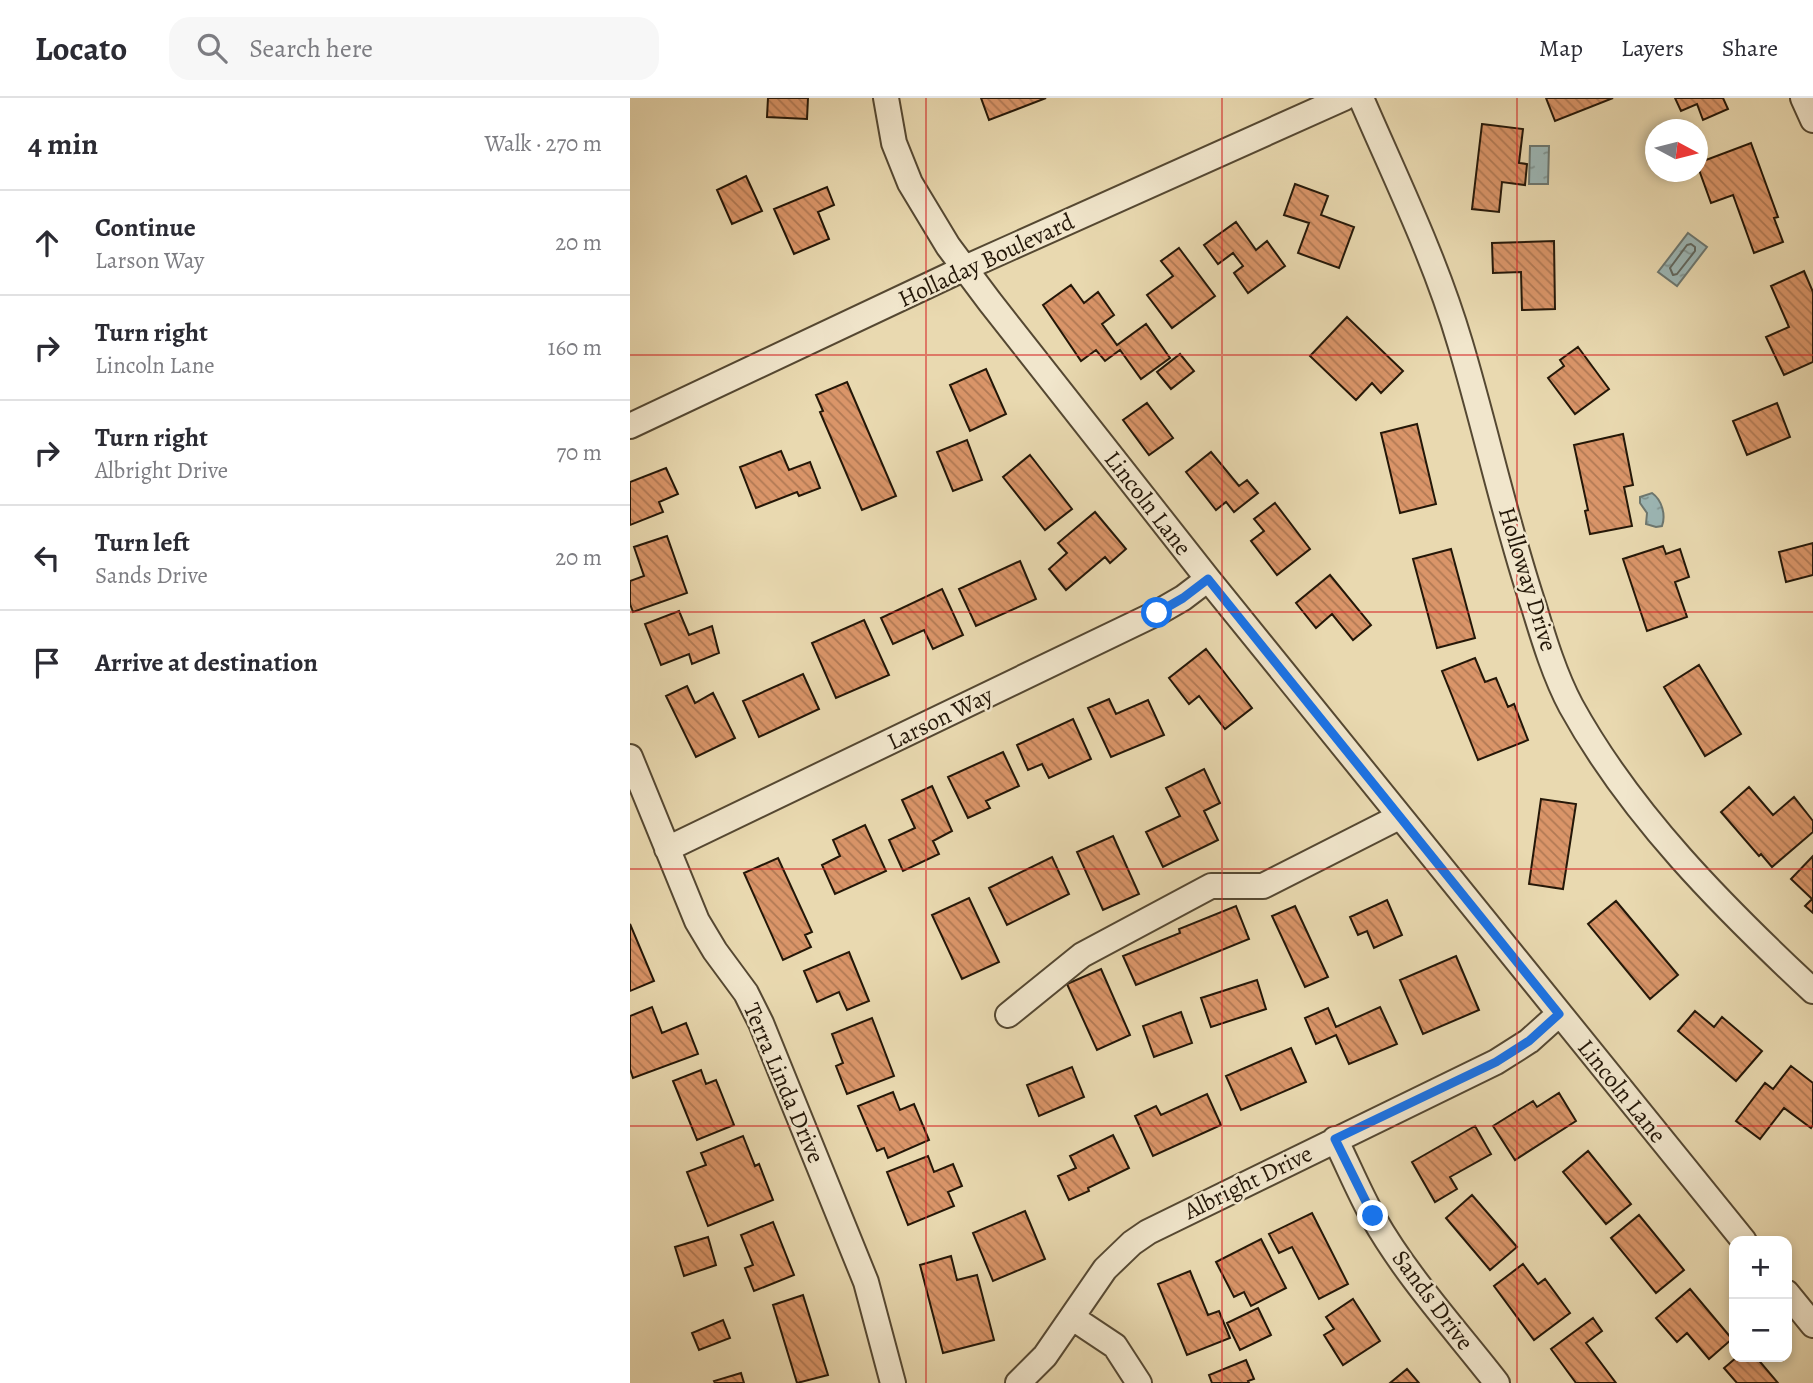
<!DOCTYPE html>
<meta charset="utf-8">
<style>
body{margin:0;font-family:Alegreya,serif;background:#f7f7f7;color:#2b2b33}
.controls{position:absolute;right:21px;bottom:21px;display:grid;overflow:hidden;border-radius:14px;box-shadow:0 4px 10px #0003}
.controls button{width:63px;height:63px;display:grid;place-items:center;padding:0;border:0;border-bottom:2px solid #e1e1e2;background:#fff;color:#2b2b33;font:35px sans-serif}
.compass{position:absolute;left:1015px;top:21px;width:63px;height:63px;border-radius:50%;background:#fff;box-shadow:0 4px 10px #0003;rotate:97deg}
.stop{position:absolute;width:21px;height:21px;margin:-16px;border:5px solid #1a73e8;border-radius:50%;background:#fff}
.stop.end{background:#1a73e8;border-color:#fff;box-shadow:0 2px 7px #0008}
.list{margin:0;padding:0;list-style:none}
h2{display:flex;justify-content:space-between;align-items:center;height:91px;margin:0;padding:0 28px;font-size:30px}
h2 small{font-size:23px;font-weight:400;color:#7c7c81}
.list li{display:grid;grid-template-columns:46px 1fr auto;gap:21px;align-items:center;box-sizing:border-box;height:105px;padding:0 28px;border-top:2px solid #e1e1e2}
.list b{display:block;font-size:26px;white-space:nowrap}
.list p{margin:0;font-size:23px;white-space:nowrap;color:#7c7c81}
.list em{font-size:23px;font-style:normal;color:#7c7c81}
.icon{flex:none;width:38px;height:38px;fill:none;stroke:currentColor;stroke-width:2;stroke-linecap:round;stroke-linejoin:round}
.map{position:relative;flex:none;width:1183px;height:1285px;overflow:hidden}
header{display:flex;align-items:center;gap:42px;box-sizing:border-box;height:98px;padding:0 35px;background:#fff;border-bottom:2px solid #e1e1e2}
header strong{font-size:33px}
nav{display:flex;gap:38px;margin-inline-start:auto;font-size:24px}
.search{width:490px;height:63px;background:#f7f7f7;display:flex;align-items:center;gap:18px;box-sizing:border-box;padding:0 24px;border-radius:21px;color:#7c7c81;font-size:26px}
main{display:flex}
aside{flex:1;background:#fff}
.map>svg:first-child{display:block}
</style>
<header>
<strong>Locato</strong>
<div class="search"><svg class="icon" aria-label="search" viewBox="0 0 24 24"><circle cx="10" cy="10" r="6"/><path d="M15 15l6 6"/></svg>Search here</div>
<nav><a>Map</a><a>Layers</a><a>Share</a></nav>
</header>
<main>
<aside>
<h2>4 min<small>Walk · 270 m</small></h2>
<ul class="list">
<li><svg class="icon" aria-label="ahead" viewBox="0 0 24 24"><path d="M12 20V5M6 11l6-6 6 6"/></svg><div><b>Continue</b><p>Larson Way</p></div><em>20 m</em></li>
<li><svg class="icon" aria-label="right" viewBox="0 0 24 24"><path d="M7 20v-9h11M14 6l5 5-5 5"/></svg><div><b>Turn right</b><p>Lincoln Lane</p></div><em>160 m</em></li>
<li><svg class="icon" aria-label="right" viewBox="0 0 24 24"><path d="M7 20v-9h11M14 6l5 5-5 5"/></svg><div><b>Turn right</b><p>Albright Drive</p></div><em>70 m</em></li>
<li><svg class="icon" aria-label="left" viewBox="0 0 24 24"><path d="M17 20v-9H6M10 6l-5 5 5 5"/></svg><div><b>Turn left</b><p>Sands Drive</p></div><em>20 m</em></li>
<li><svg class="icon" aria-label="arrive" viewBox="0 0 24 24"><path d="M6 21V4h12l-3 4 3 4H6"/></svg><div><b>Arrive at destination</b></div></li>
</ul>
</aside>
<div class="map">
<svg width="1183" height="1285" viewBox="0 0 1183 1285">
<defs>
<pattern id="water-ripples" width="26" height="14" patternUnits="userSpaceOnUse" patternTransform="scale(1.75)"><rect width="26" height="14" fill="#9cb7b6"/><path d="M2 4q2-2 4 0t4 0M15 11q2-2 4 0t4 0" fill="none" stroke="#7f9492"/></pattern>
<pattern id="building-back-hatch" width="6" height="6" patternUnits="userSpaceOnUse" patternTransform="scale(1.75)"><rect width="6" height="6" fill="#da9569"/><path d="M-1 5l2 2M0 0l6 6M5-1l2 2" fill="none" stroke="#b17954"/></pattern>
</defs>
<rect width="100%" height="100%" fill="#e9d9b0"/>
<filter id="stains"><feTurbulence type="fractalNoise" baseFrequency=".00286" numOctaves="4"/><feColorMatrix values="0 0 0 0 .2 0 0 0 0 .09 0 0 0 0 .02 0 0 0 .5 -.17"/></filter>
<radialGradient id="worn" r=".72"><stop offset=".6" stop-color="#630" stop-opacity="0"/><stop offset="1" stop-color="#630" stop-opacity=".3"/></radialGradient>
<path fill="url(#water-ripples)" stroke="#6c7770" stroke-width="2" d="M900 48H919L918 86H899Z
M1058 135 1077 149 1047 188 1028 174Z
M1022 395C1032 402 1036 417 1032 428L1026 429 1016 426 1017 415 1010 405V399Z"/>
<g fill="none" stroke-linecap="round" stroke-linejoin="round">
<path stroke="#60675f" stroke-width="2" d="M1061 146 1065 149V153L1047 176 1043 177 1040 170 1057 147Z"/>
</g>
<path fill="url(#building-back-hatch)" stroke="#241708" stroke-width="2" d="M138 0H178L177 21 137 19Z
M351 0H416L359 22Z
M916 0H983L925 23Z
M1045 0H1093L1098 11 1073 22 1067 6 1051 13Z
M852 26 893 31 889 65 897 66 895 87 872 84 869 114 842 111Z
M1121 45 1148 119 1144 120 1153 144 1124 155 1103 97 1081 105 1068 69V65Z
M116 78 132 113 102 126 87 92Z
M665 86 698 98 691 117 724 129 709 170 668 155 679 125 654 117Z
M197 89 204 107 188 114 199 141 164 156 144 111Z
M606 124 626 152 637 143 655 168 618 195 604 175 613 168 603 155 588 166 574 147Z
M924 143 925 211 892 212 891 174 863 175 862 145Z
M549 150 585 198 542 230 517 197 543 178 531 163Z
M1174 173 1183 194V264L1154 277 1136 239 1159 229 1141 188Z
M441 187 454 205 468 194 484 217 472 226 487 247 516 226 540 260 511 281 490 252 475 263 466 252 451 263 413 207Z
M717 219 773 273 751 295 742 285 726 302 680 258Z
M948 249 979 291 945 316 918 280 934 268 930 262Z
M550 256 564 273 541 291 527 274Z
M356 271 376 316 340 333 320 287Z
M217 284 266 398 232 412 190 314 193 313 186 297Z
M517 305 543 340 519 357 493 322Z
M1147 305 1160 339 1117 357 1103 323Z
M787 326 806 406 770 415 751 335Z
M993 336 1003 387 994 389 1002 428 960 436 955 413 958 412 944 347Z
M337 342 352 382 323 393 307 354Z
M151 353 159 372 180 364 190 390 169 398 167 394 126 410 110 369Z
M581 354 609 388 617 382 628 395 604 414 596 404 586 412 556 374Z
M400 357 442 411 415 432 373 379Z
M36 370 48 396 29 404 33 414 0 427V384Z
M645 405 680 451 647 477 621 443 634 433 624 421Z
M465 414 496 451 480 465 475 459 436 492 419 471 437 455 428 445Z
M37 438 57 495 3 514 0 506V483L14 478 4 449Z
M1183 445V477L1156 484 1149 454Z
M1033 448 1036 456 1050 451 1059 479 1045 484 1057 519 1017 533 993 461Z
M821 451 845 540 807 550 783 461Z
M390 463 406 501 346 528 329 491Z
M700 477 741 527 723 542 702 516 686 530 666 505Z
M312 491 333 537 303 551 294 532 263 546 251 520Z
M49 513 59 537 82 528 89 555 62 566 59 556 31 567 15 526Z
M234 522 259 577 206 600 182 545Z
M576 551 622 610 595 631 569 598 559 606 539 580Z
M845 560 855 584 866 580 878 609 884 606 898 642 848 662 812 573Z
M1069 567 1111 636 1075 658 1034 589Z
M173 576 189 611 129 639 113 603Z
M57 588 65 605 83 595 105 640 66 659 36 598Z
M479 601 486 616 518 602 534 637 481 659 458 610Z
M443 621 461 661 419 680 412 666 398 672 387 647Z
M373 654 389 688 356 703 360 710 338 720 318 679Z
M574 671 590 705 574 713 588 742 533 769 516 734 550 718 536 690Z
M302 688 322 733 303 743 309 756 273 773 259 742 285 730 272 702Z
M1119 689 1143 717 1164 699 1183 723V734L1142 769 1131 756 1129 758 1091 714Z
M911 701 946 706 933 791 899 786Z
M235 727 256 773 205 796 192 767 210 758 203 742Z
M483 738 509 796 473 812 447 754Z
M1183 758V815L1175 808 1182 801 1161 781Z
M422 759 439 796 377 827 359 790Z
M148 760 182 834 175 837 181 849 153 862 114 775Z
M339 800 369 864 332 881 302 817Z
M757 802 772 837 744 850 737 833 728 837 720 819Z
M986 803 1048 877 1020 901 958 826Z
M606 808 619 841 506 887 493 858 550 835 549 831Z
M665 808 698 879 675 889 642 818Z
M0 826 24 883 0 893Z
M219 854 239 903 217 912 209 894 187 904 174 873Z
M826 858 849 912 793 936 770 882Z
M471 871 500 937 467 952 437 886Z
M627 882 636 911 581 929 571 900Z
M22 909 32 935 56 925 68 956 3 980 0 971V918Z
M750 909 767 946 719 966 706 937 686 946 675 920 698 910 706 929Z
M1065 913 1084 929 1092 919 1132 953 1106 983 1048 933Z
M551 914 562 945 524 959 513 928Z
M242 920 264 978 217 996 206 968 213 965 202 936Z
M661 950 676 984 611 1012 596 978Z
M1161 968 1183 985V1027L1181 1030 1154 1010 1130 1041 1106 1023 1135 985 1143 991Z
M442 969 454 999 409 1018 397 987Z
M71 972 76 986 86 982 104 1027 67 1042 43 983Z
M263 994 270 1012 284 1006 299 1042 258 1060 254 1050 247 1053 228 1008Z
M929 995 946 1023 885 1062 863 1028 903 1003 907 1009Z
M577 996 591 1027 523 1058 505 1018 526 1008 531 1017Z
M845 1028 861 1056 820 1079 827 1091 805 1104 782 1064Z
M483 1037 499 1070 458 1090 459 1093 439 1102 428 1078 446 1070 440 1058Z
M113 1038 125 1068 129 1066 143 1102 78 1128 57 1074 76 1067 71 1055Z
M958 1053 1001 1106 976 1126 933 1074Z
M298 1058 304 1074 323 1066 332 1088 318 1094 324 1108 278 1127 257 1074Z
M842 1097 887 1149 860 1172 816 1120Z
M395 1113 415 1161 363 1183 343 1135Z
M682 1115 718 1186 689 1201 662 1149 649 1155 639 1136Z
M1009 1117 1054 1172 1026 1195 981 1140Z
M143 1124 164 1177 124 1193 115 1170 123 1167 111 1137Z
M78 1139 86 1167 54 1178 45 1149Z
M631 1141 656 1190 621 1208 614 1194 604 1199 586 1164Z
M321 1158 327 1182 347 1177 364 1242 313 1255 290 1167Z
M893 1166 908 1186 915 1181 940 1215 904 1242 864 1188Z
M560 1173 578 1217 589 1213 600 1240 557 1257 528 1186Z
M1060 1191 1102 1241 1079 1261 1057 1235 1047 1244 1026 1220Z
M173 1197 198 1277 167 1285 143 1207Z
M723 1201 750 1243 713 1267 694 1237 704 1231 696 1219Z
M628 1210 641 1237 610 1252 597 1225Z
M963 1220 972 1233 956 1245 986 1285H946L921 1251Z
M93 1222 100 1240 69 1252 62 1235Z
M1107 1259H1126L1148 1285H1107L1094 1270Z
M616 1262 624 1281 618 1283 619 1285H582L579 1277Z
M777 1271 789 1285H760Z
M111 1275 114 1285H85L84 1283Z"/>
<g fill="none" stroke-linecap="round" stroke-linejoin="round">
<g stroke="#554832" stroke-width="28">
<path id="minor" d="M256 0 264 45 280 85 318 148 360 204 578 481 1114 1143
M731 0C766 81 805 160 830 245 856 332 875 422 904 509 914 542 925 578 941 608 1001 717 1093 809 1183 893
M1173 0 1183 22
M0 328 335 170 714 0
M0 659 67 823 85 853 116 895 131 925 236 1184 263 1285
M37 751 527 515 553 500 578 481
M378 917 452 857 581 788H633L769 719
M705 1041C718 1067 729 1094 743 1119 777 1179 825 1231 867 1285
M1157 1195 1183 1227
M443 1220 485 1248 509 1285
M388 1285 415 1258 475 1171 502 1145 518 1134 866 964 899 943 929 916"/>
</g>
<use href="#minor" stroke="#f1e6cc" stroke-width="24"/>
</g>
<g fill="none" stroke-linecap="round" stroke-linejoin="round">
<path stroke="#1a73e8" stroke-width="9" d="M527 515 553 500 578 481 929 916 899 943 866 964 705 1041 743 1118"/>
</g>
<path fill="none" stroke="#d62828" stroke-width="2" stroke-opacity="0.55" d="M296 0V1285M592 0V1285M887 0V1285M0 257H1183M0 514H1183M0 771H1183M0 1028H1183"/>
<g text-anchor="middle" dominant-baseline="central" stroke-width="5" stroke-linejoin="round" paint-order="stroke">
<g font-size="24" fill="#241708" stroke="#f1e6cc">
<text transform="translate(356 162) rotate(-25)">Holladay Boulevard</text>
<text transform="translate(518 405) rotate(52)">Lincoln Lane</text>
<text transform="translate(898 481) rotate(73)">Holloway Drive</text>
<text transform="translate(310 620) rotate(-26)">Larson Way</text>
<text transform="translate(154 985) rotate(67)">Terra Linda Drive</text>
<text transform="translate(992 993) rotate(51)">Lincoln Lane</text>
<text transform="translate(618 1084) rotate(-26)">Albright Drive</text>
<text transform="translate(803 1202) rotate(53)">Sands Drive</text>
</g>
</g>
<rect width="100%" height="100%" filter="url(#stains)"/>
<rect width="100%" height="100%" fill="url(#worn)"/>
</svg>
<div class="controls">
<button>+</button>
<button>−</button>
</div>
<svg class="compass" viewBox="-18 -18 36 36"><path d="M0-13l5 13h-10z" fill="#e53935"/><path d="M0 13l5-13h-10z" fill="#7c7c81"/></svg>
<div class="stop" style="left:527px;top:515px"></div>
<div class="stop end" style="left:743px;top:1118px"></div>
</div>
</main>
